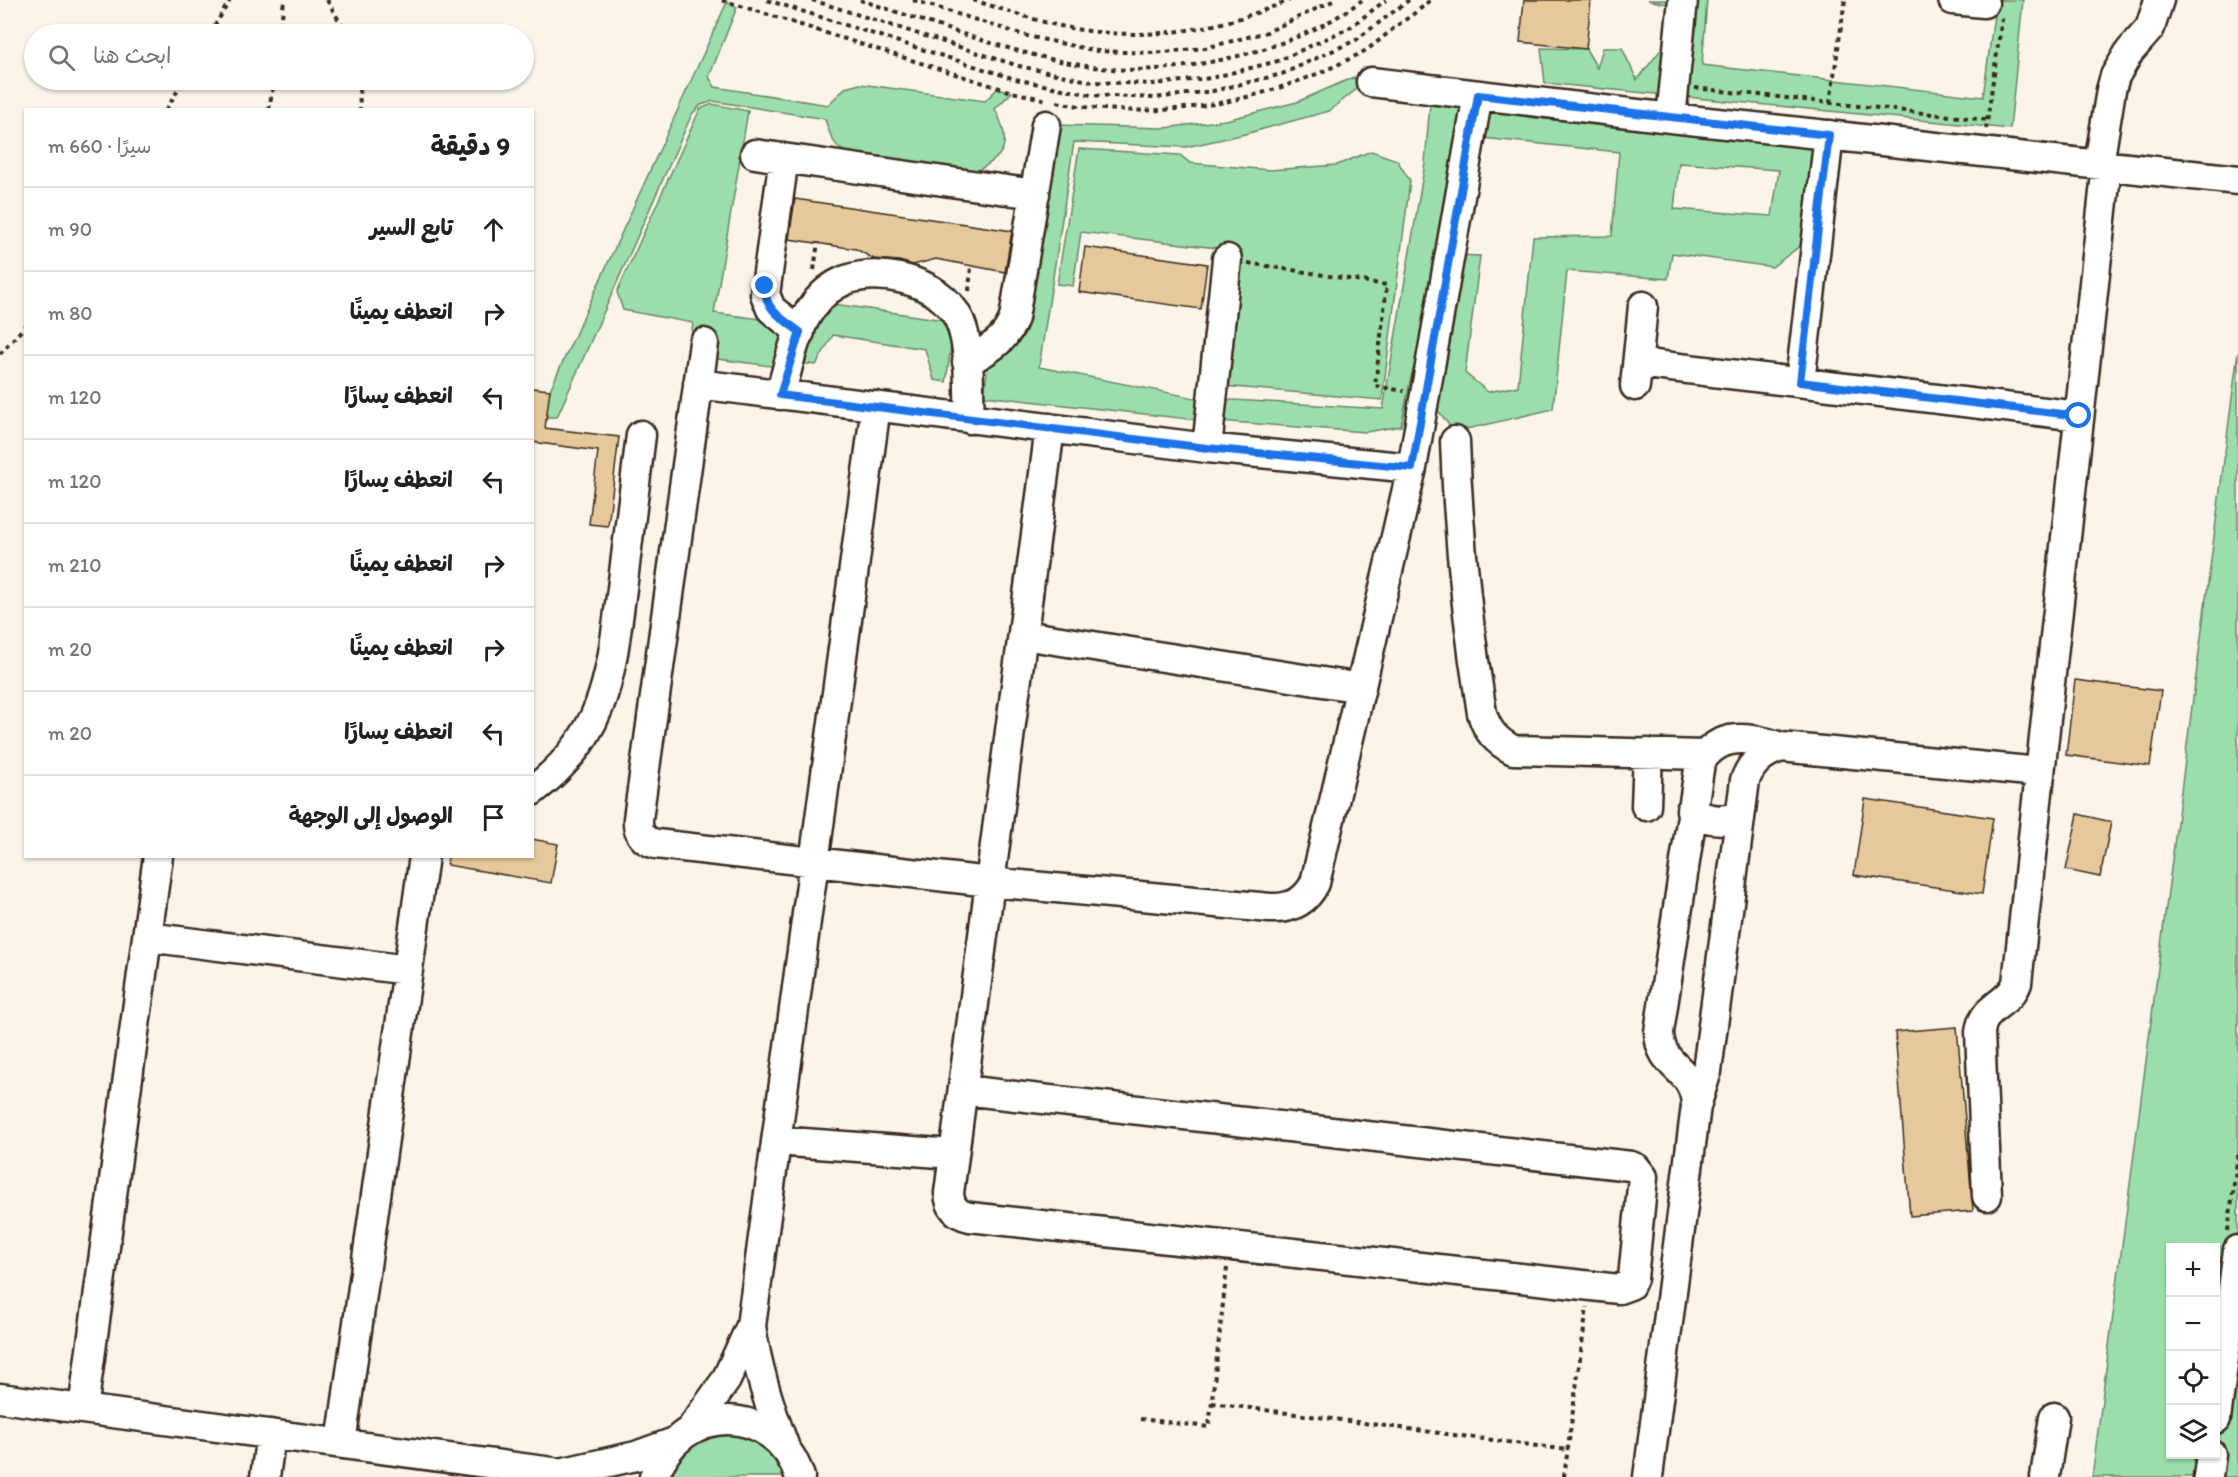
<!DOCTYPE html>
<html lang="ar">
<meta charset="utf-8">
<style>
body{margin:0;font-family:Itim,"Playpen Sans Arabic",sans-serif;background:#f2f2f2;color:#202124;direction:rtl}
.controls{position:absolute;right:18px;bottom:18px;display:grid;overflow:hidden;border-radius:0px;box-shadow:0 2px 4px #0004}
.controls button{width:54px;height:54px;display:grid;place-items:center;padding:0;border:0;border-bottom:2px solid #e0e0e0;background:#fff;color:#202124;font:30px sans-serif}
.stop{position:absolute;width:18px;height:18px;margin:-14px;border:4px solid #1a73e8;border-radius:50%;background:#fff}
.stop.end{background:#1a73e8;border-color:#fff;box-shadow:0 2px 6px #0008}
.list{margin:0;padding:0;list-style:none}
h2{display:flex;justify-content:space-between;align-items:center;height:78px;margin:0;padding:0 24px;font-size:26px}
h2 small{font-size:20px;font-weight:400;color:#757577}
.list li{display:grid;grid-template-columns:39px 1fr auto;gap:18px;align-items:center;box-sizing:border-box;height:84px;padding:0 24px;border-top:2px solid #e0e0e0}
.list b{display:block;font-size:22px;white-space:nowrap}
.list em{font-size:20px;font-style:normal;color:#757577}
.icon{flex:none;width:33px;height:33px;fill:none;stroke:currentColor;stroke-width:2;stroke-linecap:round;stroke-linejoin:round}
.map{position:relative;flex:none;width:2238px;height:1477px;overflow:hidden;direction:ltr}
.search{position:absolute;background:#fff;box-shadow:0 2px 4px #0004;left:24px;top:24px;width:510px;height:66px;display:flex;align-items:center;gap:15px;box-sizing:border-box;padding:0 21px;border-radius:33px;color:#757577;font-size:22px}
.panel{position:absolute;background:#fff;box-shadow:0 2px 4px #0004;left:24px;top:108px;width:510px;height:750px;border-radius:0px;direction:rtl}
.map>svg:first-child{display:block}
</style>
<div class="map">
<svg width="2238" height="1477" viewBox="0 0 2238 1477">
<rect width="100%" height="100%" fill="#faf4eb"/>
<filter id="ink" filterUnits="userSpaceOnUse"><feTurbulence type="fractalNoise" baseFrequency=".0167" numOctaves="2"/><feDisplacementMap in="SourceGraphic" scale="12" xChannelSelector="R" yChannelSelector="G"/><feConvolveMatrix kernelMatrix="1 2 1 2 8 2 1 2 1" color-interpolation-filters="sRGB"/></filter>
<g filter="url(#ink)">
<path fill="#9adfab" stroke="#6a8464" stroke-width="1.5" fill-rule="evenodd" d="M1648 0H1707L1702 65 1983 97 1996 0H2023L2010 129 1545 83 1541 48 1586 49 1597 68 1603 48H1622L1637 80 1663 47 1667 4Z
M727 2 737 7 709 77 715 87 828 105 845 88 860 84 985 101 998 88 1012 92 995 109C1013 144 1006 158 970 174L848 154C833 146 830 135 825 119L713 101 701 105 692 114 557 417H546L550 390Z
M1448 76 1464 84 1425 332 1411 377 1401 426 1366 432 1217 421V399L1383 409 1425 163 1431 91Z
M1354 77 1358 88 1329 111 1241 135 1186 147 1074 142 1039 367 1200 399 1197 420 984 396 988 363 1007 355 1033 178 1050 194 1056 125 1165 128 1226 120 1297 102Z
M1501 97 1814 139 1804 243 1772 267 1672 253 1668 279 1567 271 1553 409 1454 432 1434 405 1457 255 1480 256 1465 373 1488 392 1518 386 1533 237 1612 236 1619 152 1482 138V118ZM1679 163 1779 170 1772 216 1674 209Z
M712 104 748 111 714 313 784 322 778 367 688 355 693 323 623 310 617 292 700 109Z
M1079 149 1180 155 1190 163 1270 170 1337 165 1371 151 1397 160 1410 181 1382 400 1223 386 1242 251 1081 232 1073 286 1057 284Z
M827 303 944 320 951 346 946 382 934 380 925 349 833 335 816 365 802 363 810 319Z
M2238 352V1477H2092ZM2170 1248H2216V1454H2170Z
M723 1434C731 1435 739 1436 747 1438 763 1442 780 1461 783 1477H671C680 1452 696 1439 723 1434Z"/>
<path fill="#e6c99a" stroke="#3b2a1e" stroke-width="1.5" d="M1524 0H1591L1586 49 1520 42Z
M795 199 1012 231 1005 272 936 259 913 265 899 261 874 259 856 249 789 239Z
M1085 247 1207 264 1201 309 1079 292Z
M532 388 550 390 545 428 619 437 608 526 589 524 598 451 532 442Z
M2075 680 2161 691 2150 766 2066 755Z
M1865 799 1993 818 1982 894 1854 875Z
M2078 814 2111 822 2100 877 2066 870Z
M532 839 558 844 551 883 447 865 448 856H532Z
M1957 1027 1973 1211 1910 1216 1895 1032Z"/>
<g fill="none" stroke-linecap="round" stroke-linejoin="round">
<g stroke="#3b2a1e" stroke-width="33">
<path id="minor" d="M1953 0 1984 3
M1371 82 1671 118 2238 180
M1671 118 1683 0
M755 154 1035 194
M784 158 765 294 771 309 800 332
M2099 164 2111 90 2115 76 2130 51 2150 28 2159 0
M704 343 638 819C637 832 643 841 656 844L990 882 1270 908C1291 909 1306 901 1315 883L1412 468 1478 95
M967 362C987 350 1006 341 1014 318L1046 125
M1638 363 2079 416
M1800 382 1829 135
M698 384 1207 448 1412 468
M1635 386 1643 306
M780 395C788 368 796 326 814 305 822 294 833 285 846 280 886 266 949 284 962 327 971 354 968 391 970 419
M1455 441C1458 532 1467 622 1482 713 1487 731 1496 741 1513 750L1704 755
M1207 448 1227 259
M1023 635 1361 688
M532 791C610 733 611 669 623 581 629 532 635 484 641 435
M1646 806 1648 753
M1691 810C1706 821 1723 822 1740 816
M147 937 408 970
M963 1090 1631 1166 1636 1168 1643 1177 1633 1278 1630 1285 1619 1289 970 1217C956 1214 950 1207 949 1193L1042 489 1050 428
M1696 1106 1707 1071 1745 780C1752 762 1763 753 1781 747
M776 1141 954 1154
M1987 1196 1980 1032C1983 1005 2009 1005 2017 983L2107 165
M751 1326C757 1368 769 1406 784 1445
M0 1398 560 1473 570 1477
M83 1409 158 856
M2216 1419 2238 1250
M691 1429 726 1380 751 1326 876 406
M341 1443 424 856
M560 1473 636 1456 672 1443
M265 1477 271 1434
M654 1477C680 1401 775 1401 800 1477
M1648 1477 1696 1106C1695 1066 1660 1071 1659 1032L1700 763C1718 731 1751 737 1781 747L2039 772
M2045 1477 2054 1417
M2208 1477 2211 1454"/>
</g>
<path stroke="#3b2a1e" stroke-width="4" stroke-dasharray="4.5 4.5" stroke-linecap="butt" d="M327 0 347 34
M722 0 1012 92 1047 100
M767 0 1015 79 1091 95 1154 98 1213 91 1282 74 1356 40 1409 0
M812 0 1019 66 1093 82 1154 84 1211 78 1278 61 1349 28 1386 0
M860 0C936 24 1013 55 1093 67 1142 74 1194 67 1242 55 1285 44 1327 27 1362 0
M913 0 1027 36 1097 51 1153 53 1205 48 1267 32 1335 0
M973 0C1011 12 1049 26 1089 31 1161 40 1223 28 1290 0
M210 34 230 0
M280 34 284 0
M359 80 360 110
M1695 88 1987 120
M1057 102C1160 124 1269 102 1361 53 1374 46 1386 34 1398 25 1409 17 1420 10 1430 0
M1830 103 1845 0
M166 110 184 80
M269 110 274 80
M1986 129 2002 18
M1248 263 1387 285 1375 386 1404 391
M814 270 818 242
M969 291 971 266
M0 354 26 325
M2228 1231 2238 1153
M1212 1403 1568 1450
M1140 1419 1209 1427 1227 1268
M1564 1477 1587 1307"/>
<use href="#minor" stroke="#fff" stroke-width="28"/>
</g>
</g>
<g fill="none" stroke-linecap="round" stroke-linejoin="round" filter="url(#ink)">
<path stroke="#1a73e8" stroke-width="8" d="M765 286C764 310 783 319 800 332L780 395 1207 448 1412 468 1478 95 1829 135 1800 382 2079 416"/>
</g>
</svg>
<div class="controls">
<button>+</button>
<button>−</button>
<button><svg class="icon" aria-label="locate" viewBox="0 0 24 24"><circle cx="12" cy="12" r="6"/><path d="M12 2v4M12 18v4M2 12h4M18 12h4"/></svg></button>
<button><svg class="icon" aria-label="layers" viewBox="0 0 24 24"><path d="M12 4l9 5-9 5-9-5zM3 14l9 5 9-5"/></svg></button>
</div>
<div class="stop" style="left:2079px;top:416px"></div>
<div class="stop end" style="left:765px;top:286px"></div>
<div class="search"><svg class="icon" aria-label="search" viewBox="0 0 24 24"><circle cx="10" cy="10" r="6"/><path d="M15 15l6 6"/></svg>ابحث هنا</div>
<section class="panel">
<h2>9 دقيقة<small>سيرًا · 660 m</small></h2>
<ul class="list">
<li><svg class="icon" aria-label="ahead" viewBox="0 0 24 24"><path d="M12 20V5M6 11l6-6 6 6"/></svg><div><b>تابع السير</b></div><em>90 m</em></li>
<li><svg class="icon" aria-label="right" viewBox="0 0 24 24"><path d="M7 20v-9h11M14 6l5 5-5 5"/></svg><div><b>انعطف يمينًا</b></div><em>80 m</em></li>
<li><svg class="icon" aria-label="left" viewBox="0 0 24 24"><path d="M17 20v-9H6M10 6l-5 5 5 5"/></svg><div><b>انعطف يسارًا</b></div><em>120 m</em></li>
<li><svg class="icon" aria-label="left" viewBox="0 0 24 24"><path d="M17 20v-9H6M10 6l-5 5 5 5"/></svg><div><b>انعطف يسارًا</b></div><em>120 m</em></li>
<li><svg class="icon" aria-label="right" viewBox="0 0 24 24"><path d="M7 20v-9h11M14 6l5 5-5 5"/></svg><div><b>انعطف يمينًا</b></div><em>210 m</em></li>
<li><svg class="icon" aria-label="right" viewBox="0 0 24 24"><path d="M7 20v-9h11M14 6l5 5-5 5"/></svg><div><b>انعطف يمينًا</b></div><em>20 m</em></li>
<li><svg class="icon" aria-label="left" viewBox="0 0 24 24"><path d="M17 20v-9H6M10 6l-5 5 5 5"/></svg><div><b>انعطف يسارًا</b></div><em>20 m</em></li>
<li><svg class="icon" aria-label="arrive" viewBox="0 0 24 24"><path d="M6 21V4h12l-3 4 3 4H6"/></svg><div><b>الوصول إلى الوجهة</b></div></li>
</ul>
</section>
</div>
